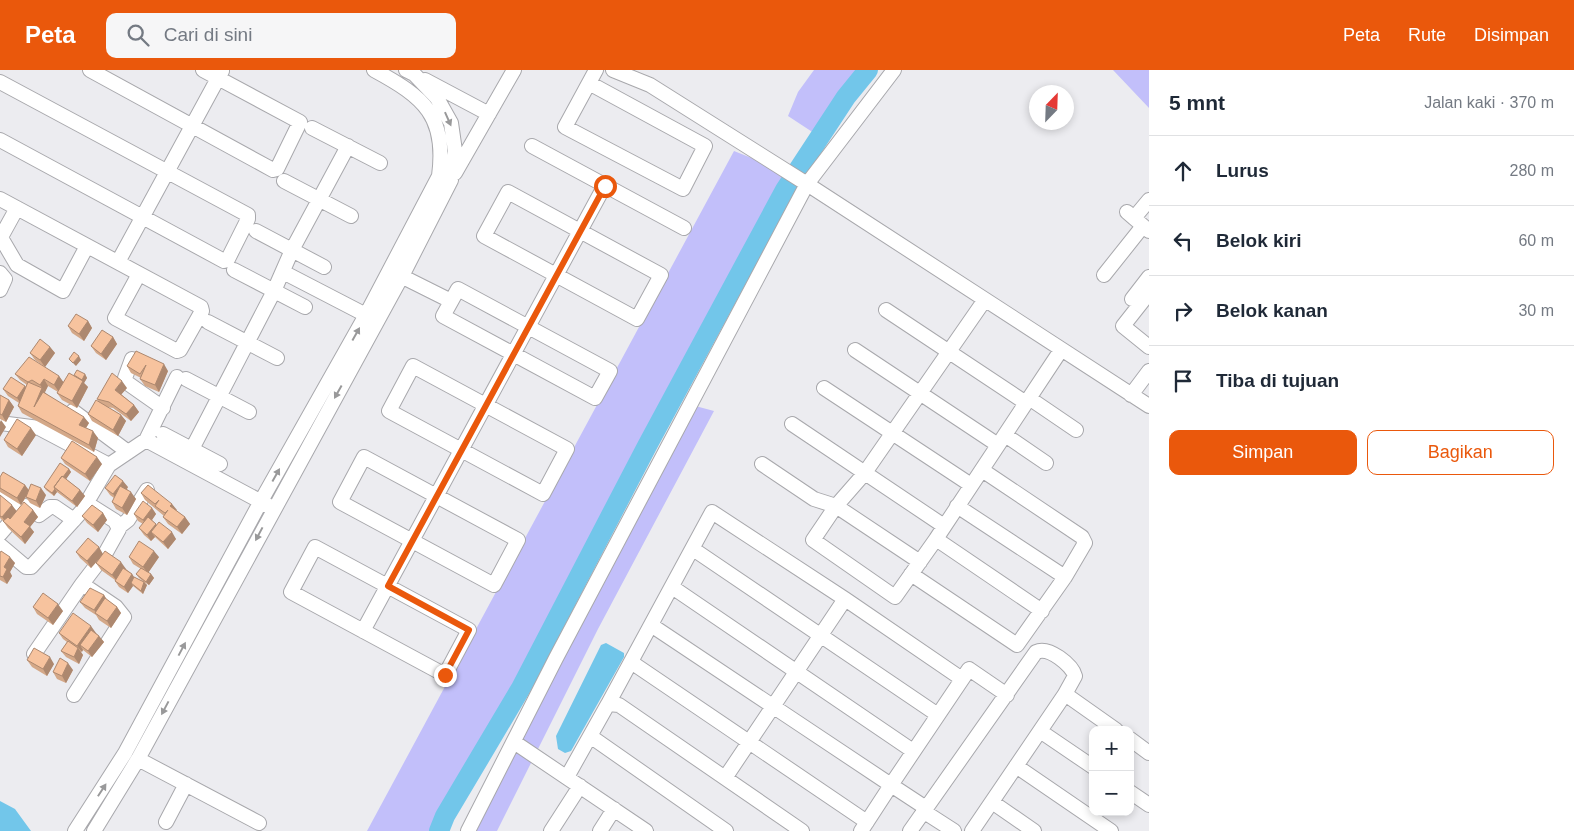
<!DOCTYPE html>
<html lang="id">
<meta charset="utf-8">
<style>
body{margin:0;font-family:Helvetica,sans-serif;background:#f6f6f7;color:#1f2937}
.controls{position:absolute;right:15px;bottom:15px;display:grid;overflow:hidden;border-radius:10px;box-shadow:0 2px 8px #0003}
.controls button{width:45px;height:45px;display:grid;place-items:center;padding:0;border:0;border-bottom:1px solid #e0e1e3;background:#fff;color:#1f2937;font:25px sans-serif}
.compass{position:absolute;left:1029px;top:15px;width:45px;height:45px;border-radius:50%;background:#fff;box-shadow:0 2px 8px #0003;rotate:23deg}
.stop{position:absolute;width:15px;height:15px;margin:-11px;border:4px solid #ea580c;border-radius:50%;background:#fff}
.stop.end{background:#ea580c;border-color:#fff;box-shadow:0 1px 5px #0008}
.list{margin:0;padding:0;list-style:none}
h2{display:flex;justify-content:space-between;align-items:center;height:65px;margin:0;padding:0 20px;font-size:21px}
h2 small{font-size:16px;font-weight:400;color:#747a83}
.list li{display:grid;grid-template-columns:32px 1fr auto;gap:15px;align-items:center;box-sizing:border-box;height:70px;padding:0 20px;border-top:1px solid #e0e1e3}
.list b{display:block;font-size:19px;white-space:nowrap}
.list em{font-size:16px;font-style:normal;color:#747a83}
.actions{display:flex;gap:10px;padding:15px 20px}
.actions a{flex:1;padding:11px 0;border:1px solid #ea580c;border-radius:10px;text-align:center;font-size:18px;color:#ea580c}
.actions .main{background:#ea580c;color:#fff}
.icon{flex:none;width:28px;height:28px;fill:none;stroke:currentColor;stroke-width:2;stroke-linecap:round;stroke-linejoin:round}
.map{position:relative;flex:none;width:1149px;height:761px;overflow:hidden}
header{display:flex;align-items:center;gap:30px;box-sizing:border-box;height:70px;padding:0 25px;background:#ea580c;color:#fff}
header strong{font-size:24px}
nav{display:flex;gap:28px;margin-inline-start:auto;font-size:18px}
.search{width:350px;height:45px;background:#f6f6f7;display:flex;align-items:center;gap:12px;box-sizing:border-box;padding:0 18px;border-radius:10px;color:#747a83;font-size:19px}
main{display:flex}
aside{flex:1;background:#fff}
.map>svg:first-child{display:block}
</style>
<header>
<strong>Peta</strong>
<div class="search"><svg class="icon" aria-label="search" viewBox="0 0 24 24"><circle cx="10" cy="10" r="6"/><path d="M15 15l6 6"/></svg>Cari di sini</div>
<nav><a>Peta</a><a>Rute</a><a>Disimpan</a></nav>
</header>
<main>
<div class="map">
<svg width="1149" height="761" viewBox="0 0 1149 761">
<rect width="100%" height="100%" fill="#ececf0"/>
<path fill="#c2bffa" d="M814 0H868L846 27 820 67 788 46 798 22Z
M1113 0H1149V38Z
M734 81 794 105 670 332 521 618 439 761H367Z
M688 334 714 341 598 559 497 761H468Z"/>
<path fill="#72c6ea" d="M606 573 624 583V587L571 681 565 683 558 679 556 666 601 575Z
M0 731 15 739 31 761H0Z"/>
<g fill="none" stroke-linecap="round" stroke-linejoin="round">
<path stroke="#72c6ea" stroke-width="20" d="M439 761 445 746 521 618 647 376 785 120 846 27 868 0"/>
<g stroke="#a8a8ac" stroke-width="16">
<path id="minor" d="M90 0 273 100 277 99 300 52 203 0
M894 0 807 114 1149 336
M425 10 489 44
M0 12 248 145V149L228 189 224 191 0 70
M589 13 705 76 683 119 565 57 596 0
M312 58 380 93
M532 76 684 158
M455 103 514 0
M284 111 351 146
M508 122 661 205 637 249 484 166Z
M0 129 201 237 202 241 180 280 177 281 115 248 139 204
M1127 142 1149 161
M1134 148 1149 130
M256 161 324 197
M0 166 17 195 63 221 87 176
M1 167 17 138
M118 192 222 1
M234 200 305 237
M283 202 366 245
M393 202 451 231
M0 203 5 209 0 220
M1104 205 1143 156
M458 219 610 301 595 328 443 246Z
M1149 223 1123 256 1149 277
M1132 229 1149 207
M984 231 864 404 836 436 813 470 895 527 936 469 1061 280
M886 240 1026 333
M208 252 277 288
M855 280 998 375
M132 289 125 308 126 312 163 338
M413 296 567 379 543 424 389 341Z
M186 309 249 342
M824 318 971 415
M1131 325 1149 301
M1029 328 1076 360
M73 341 128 382
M0 353 39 358 109 395
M792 354 944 456
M163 364 220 394
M1005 365 1046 393
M146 370 269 436
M192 379 274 221 292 180 348 76
M364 387 518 470 494 515 340 432Z
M762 394 814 429 836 436 920 492
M0 428 18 438 25 436 39 445 50 437H55L74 450
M957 436 1065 507 1085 473 1082 467 982 400
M119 457 128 450 147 420
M0 464 19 442
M936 469 1042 541
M0 475 26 497H31L81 442 109 395 146 370 177 307
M315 477 469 560 445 605 291 522Z
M693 479 938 645
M911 504 1017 575 1065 507
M672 517 913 681
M651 555 891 715 861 761
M363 561 605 115
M34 584 82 514
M631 592 867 752
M74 625 124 547 116 537 82 514 105 484 119 459 115 451 88 434
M608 634 712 442 845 529 962 609
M1040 661 1093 697
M590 666 726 761
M1130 669 1149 683
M514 672 646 761
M138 689 259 753
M1016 696 1111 761
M567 707 608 634 619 635 802 761
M725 708 845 529
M1130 722 1149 735
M992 732 1034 761
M926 738 891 715 969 599 1007 625
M923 741 954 761
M166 752 186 714
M75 761 125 683 261 431 366 245 439 106C447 46 424 27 374 0
M94 761 138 689 402 206 451 110 455 81 451 53 437 28 414 4 406 0
M468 761 556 588 807 114 650 15 613 0
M551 761 580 716
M600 761 614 739
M910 761 1036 582C1049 576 1072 595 1075 606L1065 624 1116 660
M972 761 1065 624"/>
</g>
<use href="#minor" stroke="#fff" stroke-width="14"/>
</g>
<path fill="#d4a888" d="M88 251 92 258 84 271 72 263 68 256Z
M113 267 117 274 106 290 96 283 91 276Z
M50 277 55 283 45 297 35 290 30 283Z
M127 296 168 301 159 322 145 316 140 309 141 308 131 303Z
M15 304 59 306 63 312 75 306 85 304 87 308 84 313 88 317 77 338 62 330 57 323 58 322 48 316 45 322 44 321 45 323 89 353 86 358 98 368 94 382 22 343 18 336 19 333 8 326 3 319 25 316 26 317 27 315 20 310Z
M127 318 121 324 134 335 139 342 131 351 113 338 107 337 121 345 126 351 118 366 92 351 88 344 99 332 97 329Z
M0 325 9 330 14 337 6 352 0 349Z
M36 365 22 386 8 377 4 370Z
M61 388 102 394 90 411 65 394Z
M69 399 71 402 66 409 80 420 85 426 77 437 57 422 54 426 46 420 44 417Z
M0 407 25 415 29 420 46 425 40 438 30 433 26 427 21 435 0 422Z
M128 417 127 419 136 429 127 445 116 439 112 432 114 428 110 425 105 418Z
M141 423 172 434 176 441 185 447 190 454 182 464 168 454 163 447 164 446 145 430Z
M0 425 17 441 33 440 38 447 30 457 34 462 25 474 8 458 3 451 0 448Z
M152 438 156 444 152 450 156 455 176 469 168 479 155 467 151 471 144 465 139 458 143 454 138 451 134 444Z
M103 443 107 450 98 462 87 453 82 446Z
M76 482 103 484 126 499 132 504 134 507 144 512 139 508 136 504 141 499 133 494 129 487H159L148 503 151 504 154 508 149 515 144 512 147 515 143 524 133 516 128 523 119 517 115 511V510L101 500 96 493 102 486 91 498 80 488Z
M0 483 15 493 10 502 12 506 7 514 0 510Z
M104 525 107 530 117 537 121 543 111 558 99 550 96 545 85 538 80 532Z
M33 537 63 541 53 555 37 544Z
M59 563H96L99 566 104 572 92 587 83 580 81 582 83 585 79 594 66 587 61 581 67 572 63 569Z
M27 590 54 594 47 606 32 597Z
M73 600 66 613 57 609 53 602Z"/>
<path fill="#ad886f" d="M88 251 92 258 84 271 79 264Z
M113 267 117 274 106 290 101 284Z
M50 277 55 283 45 297 40 290Z
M79 286 81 290 76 296 73 293Z
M164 294 168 301 159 322 155 315Z
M85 304 87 308 84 313 88 317 77 338 72 331Z
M59 306 64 313 59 322 54 315Z
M44 309 48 316 45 322 40 315Z
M122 311 127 318 120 326 115 320Z
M25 316 30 322 22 335 17 328Z
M42 318 47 325 34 337Z
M9 330 14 337 6 352 2 345Z
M134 335 139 342 131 351 126 344Z
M121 345 126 351 118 366 113 360Z
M84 347 89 353 84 361 79 355Z
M1 350 6 357 0 367V352Z
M31 358 36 365 22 386 17 379Z
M93 361 98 368 94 382 89 375Z
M97 387 102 394 90 411 85 404Z
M69 399 71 402 58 421 55 418Z
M123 411 128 417 118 431 113 424Z
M25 415 29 421 21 435 17 428Z
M41 418 46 425 40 438 36 431Z
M55 419 57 422 54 426 52 423Z
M80 420 85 426 77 437 72 431Z
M131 422 136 429 127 445 122 438Z
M172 434 177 440 175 443 170 436Z
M12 435 17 442 7 454 2 447Z
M152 438 156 444 147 457 143 450Z
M33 440 38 447 30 457 34 462 25 474 21 467 24 452Z
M103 443 107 450 98 462 93 455Z
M185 447 190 454 182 464 177 457Z
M156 454 160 460 151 462 155 467 151 471 147 465Z
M172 462 176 469 168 479 163 472Z
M99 477 103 484 91 498 87 491Z
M154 481 159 487 148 503 143 497Z
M10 487 15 493 10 502 12 506 7 514 3 507 4 497Z
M121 492 126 499 117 511 112 505Z
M132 504 136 510 131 513 133 516 128 523 124 517Z
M151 504 154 508 149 515 146 512Z
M144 512 147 515 143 524 141 521Z
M104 525 108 532 99 546 94 540Z
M58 534 63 541 53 555 48 548Z
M117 537 121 543 111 558 107 551Z
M91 556 96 563 84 578 80 575 83 580 82 582 77 576Z
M99 566 104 572 92 587 88 581Z
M78 578 83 585 79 594 74 587Z
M50 587 54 594 47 606 43 599Z
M68 593 73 600 66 613 62 606Z"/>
<path fill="#f7c39e" stroke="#ad886f" d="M76 244 88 251 79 264 68 256Z
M102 260 113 267 101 284 91 276Z
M40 269 50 277 40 290 30 283Z
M136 281 164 294 155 315 140 309 146 295 140 304 127 296Z
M74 282 79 286 73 293 69 289Z
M29 287 59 306 54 315 44 309 40 315 32 310 28 312 15 304Z
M77 300 85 304 82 310 74 305Z
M69 303 83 311 72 331 57 323Z
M112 303 122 311 115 320 134 335 126 344 109 332 97 329Z
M11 307 25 316 17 328 3 319Z
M28 312 42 318 34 337 43 322 84 347 79 355 93 361 89 375 18 336Z
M0 325 9 330 2 345 0 344Z
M96 330 121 345 113 360 88 344Z
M17 349 31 358 17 379 4 370Z
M72 371 97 387 85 404 61 388Z
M60 393 69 399 63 407 62 406 54 417 55 419 52 423 44 417Z
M3 402 25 415 17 428 0 418V407Z
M115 405 123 411 113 424 105 418Z
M62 406 80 420 72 431 54 417Z
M31 414 41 418 36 431 26 427Z
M148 415 172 434 170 436 185 447 177 457 163 447 168 440 165 443 155 436 159 430 155 434 141 423Z
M120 416 131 422 122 438 112 432Z
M0 425 12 435 2 447 0 446Z
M143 431 152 438 143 450 134 444Z
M24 432 33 440 24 452 30 456 21 467 3 451 8 447 10 449Z
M92 435 103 443 93 455 82 446Z
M148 447 156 454 147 465 139 458Z
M159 452 172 462 163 472 151 462Z
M88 468 99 477 87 491 76 482Z
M139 471 154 481 143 497 129 487Z
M1 481 10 487 4 497 7 499 3 507 0 506V483Z
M105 481 121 492 112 505 96 493Z
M123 498 132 504 124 517 115 511Z
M141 498 151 504 146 512 136 504Z
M134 507 144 512 141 521 131 513Z
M90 518 104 525 94 540 80 532Z
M43 523 58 534 48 548 33 537Z
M105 528 117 537 107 551 95 543Z
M73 543 91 556 77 576 59 563Z
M91 560 99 566 88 581 80 575Z
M68 571 78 578 74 587 61 581Z
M34 578 50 587 43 599 27 590Z
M60 588 68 593 62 606 53 602Z"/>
<defs><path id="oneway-solid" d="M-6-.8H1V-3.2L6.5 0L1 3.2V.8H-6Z" transform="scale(1.25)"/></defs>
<g fill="#99999a">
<use href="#oneway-solid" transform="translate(448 49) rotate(66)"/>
<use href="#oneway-solid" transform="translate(356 264) rotate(-61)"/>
<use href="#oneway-solid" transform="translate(338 322) rotate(119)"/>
<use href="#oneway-solid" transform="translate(276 405) rotate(-61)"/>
<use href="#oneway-solid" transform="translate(259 464) rotate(118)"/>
<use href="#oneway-solid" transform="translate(182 579) rotate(-62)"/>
<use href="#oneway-solid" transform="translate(165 638) rotate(118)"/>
<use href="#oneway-solid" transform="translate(102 720) rotate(-57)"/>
</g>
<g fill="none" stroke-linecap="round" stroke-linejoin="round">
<path stroke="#ea580c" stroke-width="6" d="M445 605 469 560 388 516 605 116"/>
</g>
</svg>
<div class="controls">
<button>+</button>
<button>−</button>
</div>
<svg class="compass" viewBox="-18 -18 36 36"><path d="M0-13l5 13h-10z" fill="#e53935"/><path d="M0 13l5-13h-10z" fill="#747a83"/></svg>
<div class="stop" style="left:605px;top:116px"></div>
<div class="stop end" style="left:445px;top:605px"></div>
</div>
<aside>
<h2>5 mnt<small>Jalan kaki · 370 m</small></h2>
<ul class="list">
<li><svg class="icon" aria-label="ahead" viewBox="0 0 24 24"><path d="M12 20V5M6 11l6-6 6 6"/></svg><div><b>Lurus</b></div><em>280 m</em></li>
<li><svg class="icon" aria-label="left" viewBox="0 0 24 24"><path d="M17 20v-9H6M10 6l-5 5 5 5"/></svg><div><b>Belok kiri</b></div><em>60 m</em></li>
<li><svg class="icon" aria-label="right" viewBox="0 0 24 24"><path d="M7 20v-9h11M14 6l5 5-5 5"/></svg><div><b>Belok kanan</b></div><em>30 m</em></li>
<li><svg class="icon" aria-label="arrive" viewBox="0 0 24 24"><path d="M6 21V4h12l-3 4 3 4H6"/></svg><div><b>Tiba di tujuan</b></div></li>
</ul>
<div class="actions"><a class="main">Simpan</a><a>Bagikan</a></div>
</aside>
</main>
